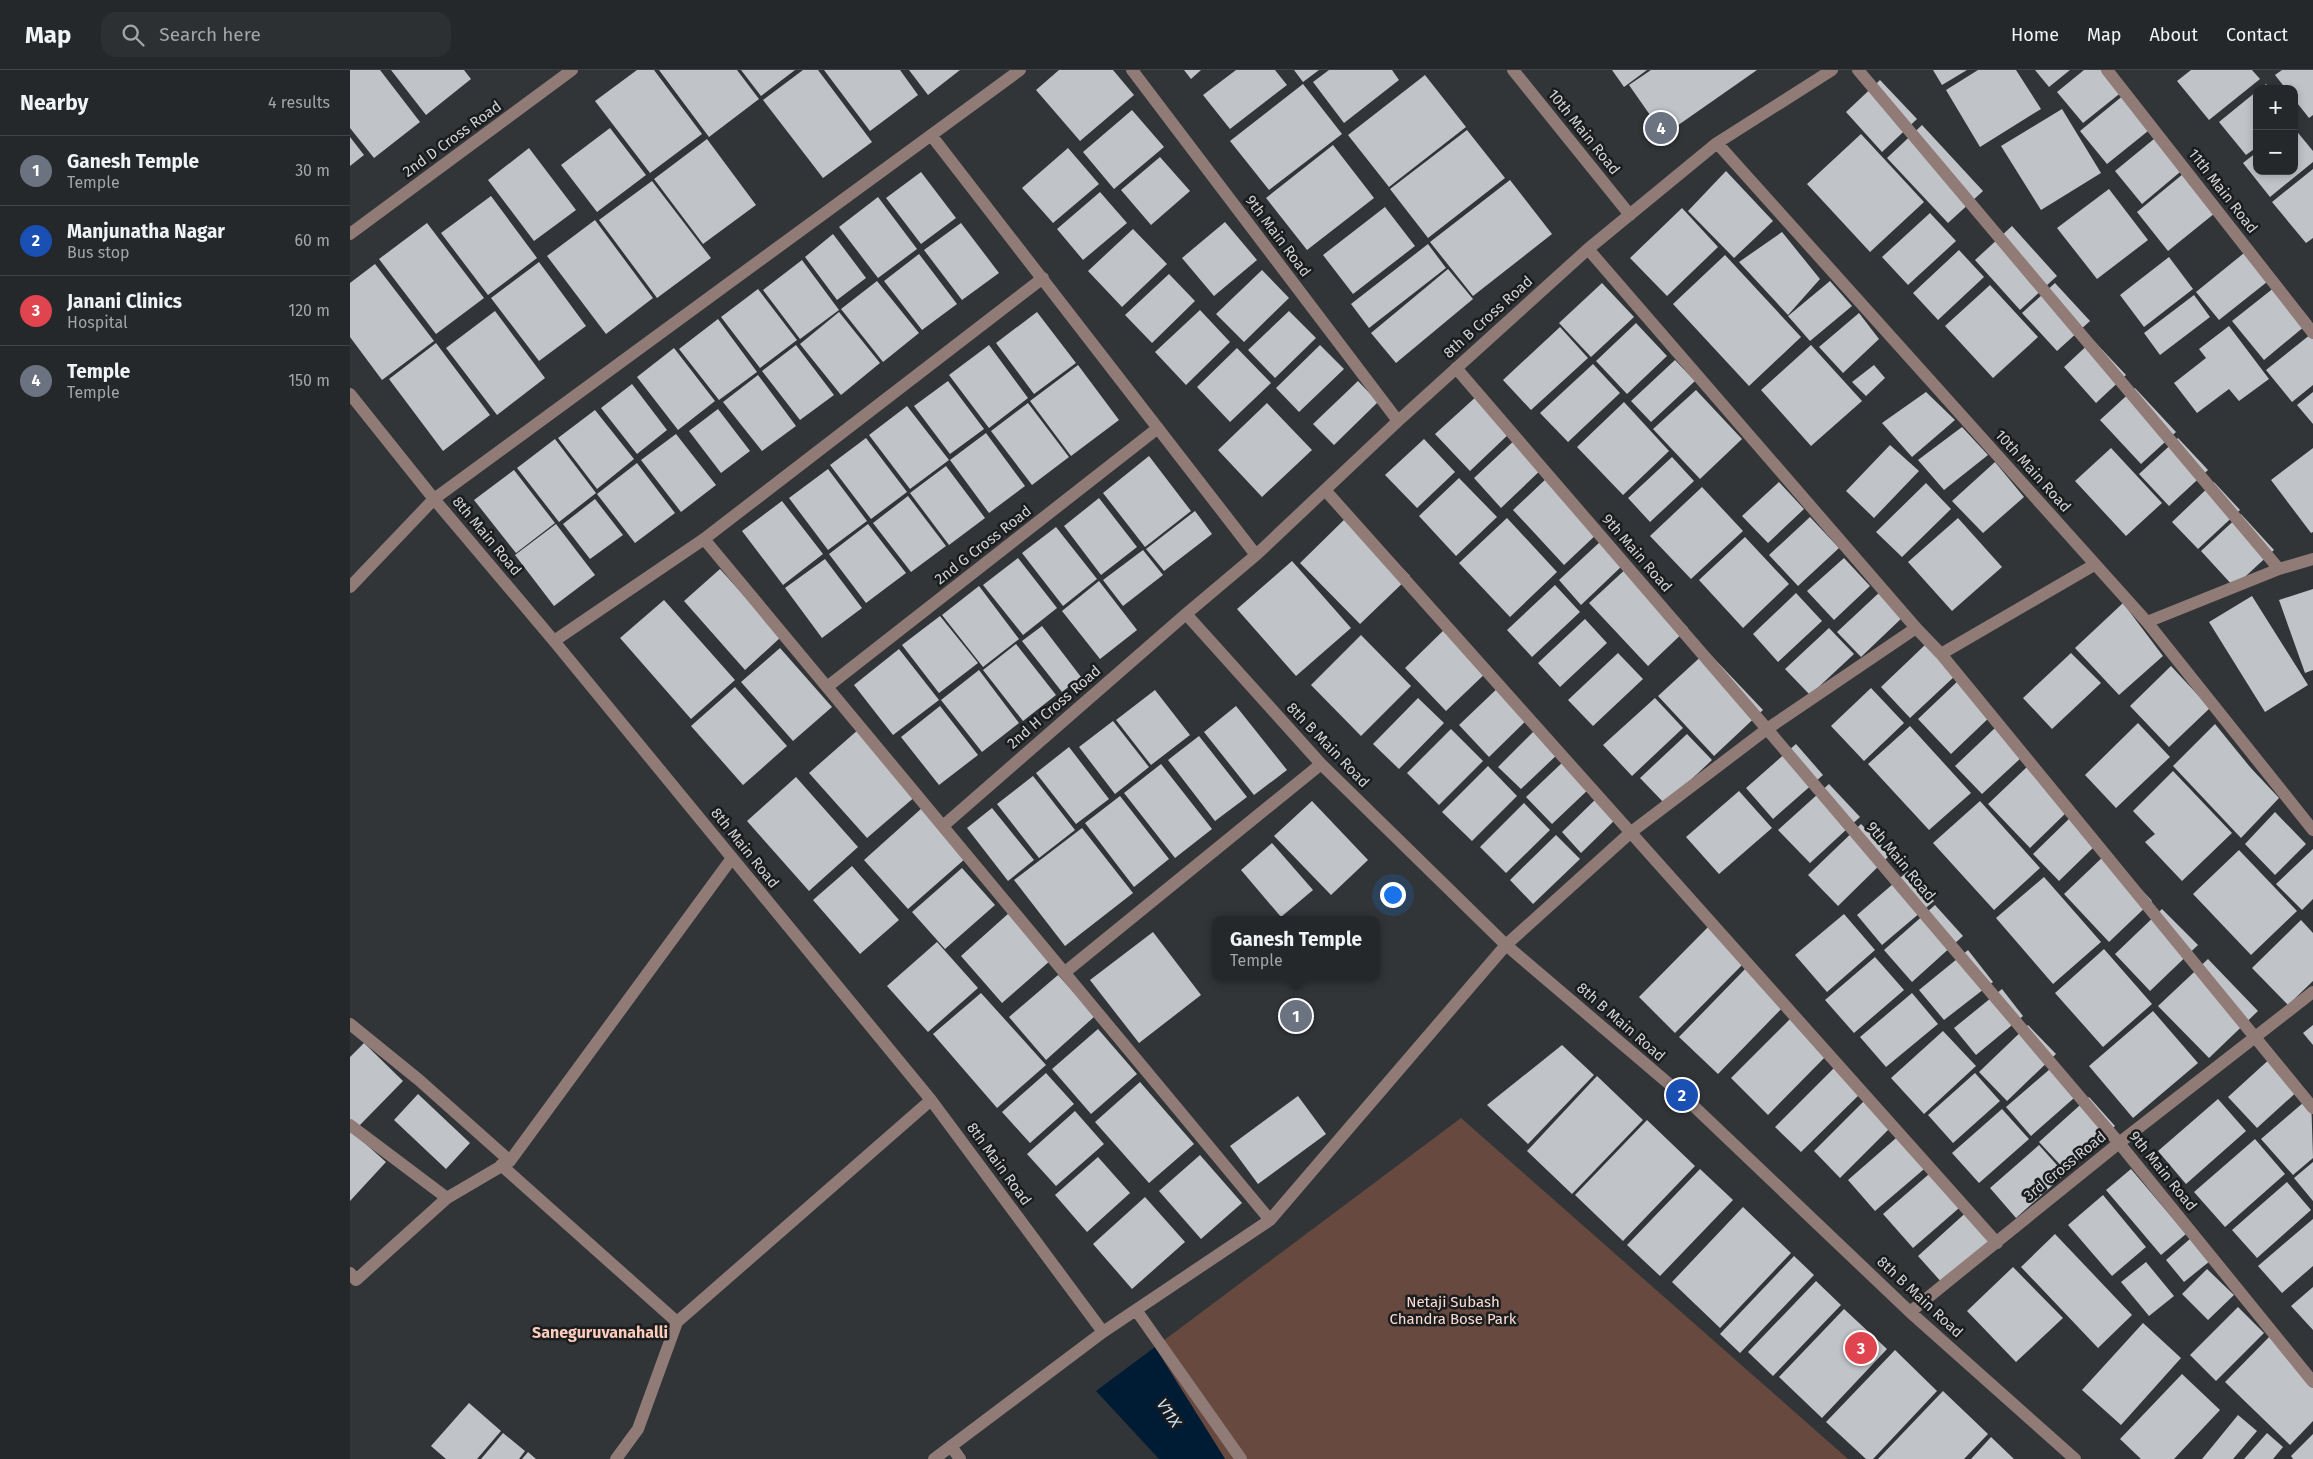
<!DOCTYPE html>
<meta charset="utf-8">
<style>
body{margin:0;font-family:"Fira Sans",sans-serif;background:#2d3032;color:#f1f3f6}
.controls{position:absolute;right:15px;top:15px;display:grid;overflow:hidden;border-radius:10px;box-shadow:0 2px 8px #0003}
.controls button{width:45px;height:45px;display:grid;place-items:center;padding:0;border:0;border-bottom:1px solid #424447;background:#25282a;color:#f1f3f6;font:25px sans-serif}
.you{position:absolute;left:1042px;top:824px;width:18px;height:18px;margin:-12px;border:4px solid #fff;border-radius:50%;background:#1a73e8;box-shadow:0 0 0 8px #1a73e833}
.badge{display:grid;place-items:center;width:32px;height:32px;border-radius:50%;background:#8bbbb9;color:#fff;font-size:16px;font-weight:700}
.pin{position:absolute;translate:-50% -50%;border:2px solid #fff;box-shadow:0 1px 5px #0006}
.popup{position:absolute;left:862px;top:846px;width:168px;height:65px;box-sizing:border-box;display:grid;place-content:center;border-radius:10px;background:#25282a;filter:drop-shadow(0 1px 4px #0005);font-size:16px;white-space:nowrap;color:#a3a6a8}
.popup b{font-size:19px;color:#f1f3f6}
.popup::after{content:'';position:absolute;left:50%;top:100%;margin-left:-10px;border:10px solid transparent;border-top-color:#25282a}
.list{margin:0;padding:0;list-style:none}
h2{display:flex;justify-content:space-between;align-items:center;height:65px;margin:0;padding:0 20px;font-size:21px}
h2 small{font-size:16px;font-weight:400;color:#a3a6a8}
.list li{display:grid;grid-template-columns:32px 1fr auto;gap:15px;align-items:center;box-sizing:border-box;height:70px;padding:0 20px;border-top:1px solid #424447}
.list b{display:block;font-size:19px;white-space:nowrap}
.list p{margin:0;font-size:16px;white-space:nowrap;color:#a3a6a8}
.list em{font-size:16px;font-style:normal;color:#a3a6a8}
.icon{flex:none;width:28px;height:28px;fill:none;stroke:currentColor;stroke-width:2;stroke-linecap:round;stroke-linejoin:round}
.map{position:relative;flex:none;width:1963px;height:1389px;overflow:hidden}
header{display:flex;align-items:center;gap:30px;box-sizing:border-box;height:70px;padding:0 25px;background:#25282a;border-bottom:1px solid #424447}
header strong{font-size:24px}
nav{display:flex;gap:28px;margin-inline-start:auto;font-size:18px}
.search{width:350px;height:45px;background:#2d3032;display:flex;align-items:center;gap:12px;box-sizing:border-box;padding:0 18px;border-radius:15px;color:#a3a6a8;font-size:19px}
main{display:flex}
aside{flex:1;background:#25282a}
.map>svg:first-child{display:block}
</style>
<header>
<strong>Map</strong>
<div class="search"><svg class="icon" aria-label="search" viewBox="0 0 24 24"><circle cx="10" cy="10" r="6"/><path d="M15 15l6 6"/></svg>Search here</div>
<nav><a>Home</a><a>Map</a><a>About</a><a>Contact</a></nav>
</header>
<main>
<aside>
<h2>Nearby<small>4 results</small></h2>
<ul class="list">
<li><span class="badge" style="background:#6b7280">1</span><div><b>Ganesh Temple</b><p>Temple</p></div><em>30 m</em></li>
<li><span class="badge" style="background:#1a4fb4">2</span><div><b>Manjunatha Nagar</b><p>Bus stop</p></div><em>60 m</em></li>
<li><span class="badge" style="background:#e0444e">3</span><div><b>Janani Clinics</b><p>Hospital</p></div><em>120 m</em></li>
<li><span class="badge" style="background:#6b7280">4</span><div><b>Temple</b><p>Temple</p></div><em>150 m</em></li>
</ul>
</aside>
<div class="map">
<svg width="1963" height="1389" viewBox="0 0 1963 1389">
<rect width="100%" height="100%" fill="#313538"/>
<path fill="#674940" d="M1111 1048 1498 1389H875L805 1277Z"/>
<path fill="#001c34" d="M805 1277 875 1389H809L746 1321Z"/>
<path fill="#c0c4c8" d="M0 0H30L70 52 24 88 0 58Z
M41 0H114L121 9 76 45Z
M287 0H304L352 64 300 103 245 31Z
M309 0H387L409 29 359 67Z
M391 0H445L411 26Z
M453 0H468L522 72 473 108 413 30Z
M474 0H550L568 25 520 61Z
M559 0H610L578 25Z
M709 0H763L784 25 730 71 686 20Z
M834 0H851L841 9Z
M886 0H925L937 15 880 59 853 25Z
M944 0H969L953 12Z
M979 0H1042L1049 10 994 53 963 12Z
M1262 0H1297L1274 17Z
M1301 0H1407L1314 65 1279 15Z
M1583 0H1617L1592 15Z
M1628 0H1666L1691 39 1630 77 1596 20Z
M1685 0H1720L1699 17Z
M1734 0H1756L1773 21 1733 53 1707 22Z
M1841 0H1902L1910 9 1859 50 1827 11Z
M1932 0H1963V45L1959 48 1944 29V19H1936L1925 5Z
M1075 5 1116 57 1039 117 998 65Z
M1530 10 1567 49 1532 82 1496 42Z
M953 14 992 64 919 120 880 71Z
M1916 14 1920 19H1910Z
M1907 21V77L1896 85 1869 52Z
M1775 24 1803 57 1757 94 1730 61Z
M1712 39 1751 103 1691 140 1651 76Z
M782 40 814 77 764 119 733 82Z
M1572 55 1633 121 1598 153 1537 88Z
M260 58 296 105 247 142 211 95Z
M1944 58 1963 81V92L1920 127 1893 93 1907 82V101H1944Z
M1117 60 1155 108 1078 168 1040 119Z
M1511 64 1574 132 1520 182 1457 114Z
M1810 64 1836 97 1792 134 1765 101Z
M0 67 14 85 0 96Z
M357 69 406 135 353 174 304 109Z
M983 75 1024 128 957 180 916 128Z
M179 78 226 140 184 171 138 110Z
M718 78 749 114 703 153 672 118Z
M810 87 840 121 801 155 771 120Z
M1963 99V168L1956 173 1922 132Z
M1376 101 1423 151 1384 188 1338 141Z
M571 102 606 148 571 174 536 128Z
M1833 104 1865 143 1818 181 1787 142Z
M1160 110 1202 164 1123 226 1080 172Z
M302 111 361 188 307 228 249 150Z
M1759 119 1798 170 1747 209 1707 158Z
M750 122 777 153 733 190 707 159Z
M141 126 187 188 138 225 91 163Z
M528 127 567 179 528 208 489 157Z
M1035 137 1065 176 1003 224 973 185Z
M1332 138 1368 177 1317 226 1280 188Z
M1580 143 1606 171 1558 215 1532 187Z
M245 150 303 228 256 264 197 186Z
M875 152 907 190 864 226 832 188Z
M77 153 134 228 86 264 29 189Z
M611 153 649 203 612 230 574 180Z
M1662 156 1707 206 1670 240 1625 190Z
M783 159 817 194 772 237 738 201Z
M1432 162 1470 209 1438 245 1389 192Z
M483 164 516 208 487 230 455 187Z
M1078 174 1096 198 1019 258 1001 234Z
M1899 179 1922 208 1869 250 1846 222Z
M1609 180 1634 207 1588 250 1563 223Z
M569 184 607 234 572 260 534 211Z
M1375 185 1451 267 1399 316 1323 234Z
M1819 187 1843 219 1794 257 1770 225Z
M452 190 489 240 450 269 413 220Z
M189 192 236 256 189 291 141 228Z
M25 194 84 271 32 310 0 267V213Z
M1098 199 1123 229 1046 293 1021 263Z
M912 200 939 228 894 272 866 244Z
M819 204 845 231 802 273 775 245Z
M527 211 569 263 533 292 491 239Z
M1480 211 1502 236 1460 271 1438 246Z
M1252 213 1284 247 1241 287 1209 253Z
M1705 213 1740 251 1707 281 1672 243Z
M1930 213 1961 251 1914 290 1882 251Z
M1640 215 1688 267 1643 308 1595 256Z
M408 219 447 270 410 298 371 247Z
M1844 225 1860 247 1810 285 1794 263Z
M850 240 880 272 836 315 805 282Z
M145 241 195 308 147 345 96 278Z
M939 241 966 268 925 308 898 280Z
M489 242 530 293 491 325 450 274Z
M687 242 726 293 684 324 646 273Z
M1509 243 1529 269 1493 303 1469 277Z
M368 249 407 302 369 330 329 279Z
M1286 253 1317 286 1277 324 1246 291Z
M1879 256 1919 309 1889 331 1879 319 1847 343 1824 313 1856 288 1849 279Z
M1210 257 1238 288 1181 340 1153 310Z
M1961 264 1963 267V315L1942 332 1916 300Z
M1743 270 1776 305 1746 333 1714 297Z
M86 273 140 345 93 381 39 309Z
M446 275 484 325 450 350 412 301Z
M639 275 678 328 639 358 599 305Z
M970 275 994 299 949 342 926 318Z
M1461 275 1512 331 1461 376 1411 320Z
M324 278 365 331 328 360 287 307Z
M887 278 921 313 880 352 847 317Z
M1325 290 1345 311 1301 352 1281 331Z
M1243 294 1270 323 1218 372 1190 343Z
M728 295 769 350 721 386 680 331Z
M1524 295 1535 308 1516 326 1502 312Z
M408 305 446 356 412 381 373 332Z
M598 311 634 359 600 384 564 336Z
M1008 311 1028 332 984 375 963 354Z
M282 314 317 360 287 384 251 338Z
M1785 318 1826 362 1791 394 1750 350Z
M1346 320 1392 369 1350 409 1303 359Z
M1576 322 1605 350 1562 387 1532 353Z
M1963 322V354L1947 335Z
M1128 325 1162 361 1120 401 1085 364Z
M1274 332 1319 381 1273 425 1227 377Z
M678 333 719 387 682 415 641 361Z
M917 333 962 380 912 427 868 380Z
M557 336 599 390 560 419 519 365Z
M368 339 400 381 371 403 339 361Z
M245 340 284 389 247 419 208 368Z
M1612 357 1638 385 1594 420 1568 390Z
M636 363 675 416 639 443 600 390Z
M326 364 366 415 331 442 291 390Z
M1168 367 1195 396 1151 438 1124 408Z
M516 368 557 422 521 449 480 395Z
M1828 368 1858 400 1819 436 1789 404Z
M205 369 246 423 209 452 167 398Z
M1074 369 1105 402 1067 438 1035 405Z
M1540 375 1569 401 1524 448 1496 421Z
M1761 378 1812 433 1776 466 1725 411Z
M1963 378V462L1961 463 1921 410Z
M799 386 841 441 795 477 753 423Z
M1322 387 1344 411 1300 452 1278 428Z
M1645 392 1674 427 1633 463 1602 431Z
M287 393 325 443 285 473 247 424Z
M596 396 635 448 599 475 560 423Z
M478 399 517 451 478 480 439 428Z
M164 400 205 453 166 483 124 430Z
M1198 407 1249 462 1214 495 1163 440Z
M1109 408 1147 447 1106 486 1069 446Z
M1429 412 1454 439 1418 473 1392 446Z
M1864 412 1890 440 1848 479 1822 452Z
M1576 413 1601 439 1552 487 1526 462Z
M1352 417 1393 461 1341 509 1300 466Z
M558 426 596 476 561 502 523 453Z
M749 428 787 477 751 505 714 456Z
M245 429 273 465 240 489 213 454Z
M432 431 473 484 433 515 392 461Z
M845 441 862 464 814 501 796 479Z
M1000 444 1060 506 1010 554 950 493Z
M1891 444 1924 480 1884 517 1851 481Z
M1460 447 1489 478 1448 516 1419 485Z
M1157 448 1207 502 1160 547 1109 493Z
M1608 448 1652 497 1602 541 1558 492Z
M206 454 245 505 204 536 165 485Z
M518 454 556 503 516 533 479 484Z
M706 457 747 509 713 536 672 483Z
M1395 467 1439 514 1393 558 1349 510Z
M1251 471 1273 495 1231 535 1209 510Z
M793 480 813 505 773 536 753 510Z
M668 488 707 538 673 565 633 515Z
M1494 488 1520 516 1484 550 1457 521Z
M475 489 512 538 472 568 435 518Z
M942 491 1001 558 946 606 887 539Z
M1279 496 1338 558 1298 596 1239 533Z
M370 499 431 567 395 600 334 531Z
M749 511 787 560 750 589 712 541Z
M1205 515 1230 542 1182 587 1157 560Z
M629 516 669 569 633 597 592 545Z
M1963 519V600L1955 603 1929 530Z
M1532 520 1555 545 1511 587 1487 562Z
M1446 523 1472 551 1428 592 1403 564Z
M1902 526 1958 615 1915 642 1859 552Z
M314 530 385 610 341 649 270 568Z
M1773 533 1813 586 1769 625 1725 578Z
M590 546 628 593 589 623 552 575Z
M1235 549 1257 573 1210 617 1188 593Z
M692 556 731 607 712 622 672 571Z
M1098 556 1140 599 1096 641 1055 598Z
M1479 558 1504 584 1460 625 1435 599Z
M1011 565 1061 616 1011 666 961 615Z
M666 574 706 625 673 651 633 600Z
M1576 574 1606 605 1560 648 1531 617Z
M430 578 482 637 443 671 391 612Z
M549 579 589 630 543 665 504 615Z
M1357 581 1413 640 1364 686 1308 626Z
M1268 583 1293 609 1243 656 1218 630Z
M1721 583 1751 613 1702 659 1673 628Z
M1821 596 1860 638 1819 677 1780 636Z
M629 600 669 653 632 682 591 630Z
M1610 609 1643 644 1601 684 1568 649Z
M1152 614 1182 645 1139 687 1109 655Z
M385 617 437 676 393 715 341 656Z
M1521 618 1554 653 1514 691 1481 656Z
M805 620 840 665 801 695 766 650Z
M1068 628 1094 653 1049 699 1023 674Z
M1305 628 1333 658 1282 706 1253 675Z
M590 636 628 685 589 715 551 667Z
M886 636 937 700 904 725 854 662Z
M763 651 799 697 765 724 729 677Z
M1788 653 1820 687 1766 738 1735 705Z
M1865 654 1900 697 1929 728 1891 768 1823 696Z
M1560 656 1621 723 1579 760 1518 694Z
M1645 658 1672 687 1632 724 1605 696Z
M509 659 567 725 517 768 459 703Z
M1101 659 1133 691 1089 735 1057 703Z
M1186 659 1210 682 1171 719 1148 697Z
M1337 664 1362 690 1315 734 1290 708Z
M849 666 897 727 865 751 818 690Z
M1446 674 1473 705 1423 749 1396 718Z
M719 677 759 729 726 754 686 703Z
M1215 690 1241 717 1202 754 1176 727Z
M811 694 862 759 825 788 774 723Z
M1679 695 1720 739 1680 778 1638 734Z
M1138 696 1167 726 1122 771 1092 742Z
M1823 701 1882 763 1832 811 1795 772 1805 764 1783 741Z
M683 706 725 760 689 788 647 734Z
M446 707 508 777 459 821 397 751Z
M1479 714 1510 747 1460 793 1428 760Z
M1389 721 1422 758 1369 804 1336 767Z
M770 726 819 789 784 817 735 753Z
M1249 726 1269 746 1231 783 1212 762Z
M962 731 1018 790 981 825 924 766Z
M1630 731 1690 798 1644 840 1583 773Z
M1174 733 1200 760 1156 803 1130 777Z
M572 738 616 788 558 839 514 790Z
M642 738 684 790 658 811 617 758Z
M1925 742 1956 774 1925 805 1895 774Z
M1724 744 1750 771 1709 811 1683 784Z
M1511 754 1541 784 1488 836 1458 805Z
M732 758 783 823 715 876 664 810Z
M1206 765 1230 789 1183 834 1160 810Z
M922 773 963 820 931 847 891 800Z
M1963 779V829L1952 840 1926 814Z
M1889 780 1947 841 1901 885 1843 824Z
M1757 783 1802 831 1759 872 1714 824Z
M502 796 549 850 510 884 463 830Z
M612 798 645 835 595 879 562 842Z
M1558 801 1584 831 1532 875 1507 845Z
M1694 807 1751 872 1703 914 1646 848Z
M1585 835 1613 866 1562 912 1534 880Z
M1812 839 1848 875 1800 921 1765 884Z
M659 843 701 890 652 933 611 886Z
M1494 844 1525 880 1477 922 1445 885Z
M1951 850 1963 863V911L1938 935 1902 898Z
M1360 855 1396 891 1325 963 1289 927Z
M803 862 851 925 789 973 740 910Z
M587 872 628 918 578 962 537 916Z
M1754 879 1802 934 1753 977 1705 923Z
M1618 880 1643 912 1594 950 1569 920Z
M1525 887 1554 920 1504 963 1475 930Z
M1858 889 1908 941 1859 988 1808 936Z
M1397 897 1436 934 1368 1004 1329 967Z
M708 905 745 946 696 990 659 947Z
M1652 919 1673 946 1626 985 1604 958Z
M631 923 696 995 647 1038 583 964Z
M1562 923 1588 954 1536 997 1510 967Z
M1803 941 1848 993 1783 1048 1739 996Z
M1442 947 1479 983 1418 1045 1381 1008Z
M1678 955 1706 984 1657 1031 1629 1002Z
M1963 955V975L1953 963Z
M748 959 787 1004 741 1044 702 999Z
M1593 961 1626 996 1574 1044 1541 1008Z
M14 973 53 1011 8 1057 0 1049V987Z
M1212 975 1244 1005 1178 1074 1137 1035Z
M1923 986 1951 1018 1907 1058 1878 1027Z
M1707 993 1732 1021 1681 1066 1656 1037Z
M1486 996 1512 1022 1451 1082 1425 1057Z
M696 1003 724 1034 680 1073 652 1042Z
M1625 1003 1650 1031 1603 1073 1578 1045Z
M1247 1006 1293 1050 1222 1124 1177 1081Z
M790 1012 844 1074 799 1113 745 1052Z
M68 1024 120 1073 96 1099 44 1050Z
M948 1026 976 1064 908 1114 880 1076Z
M1961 1026 1963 1088 1943 1105 1911 1069Z
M1739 1027 1765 1056 1716 1101 1689 1072Z
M1868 1029 1896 1061 1836 1114 1808 1081Z
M1515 1030 1541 1057 1490 1108 1464 1081Z
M1652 1039 1679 1069 1629 1113 1602 1083Z
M725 1041 754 1074 706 1116 677 1084Z
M1297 1050 1345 1096 1273 1171 1225 1125Z
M0 1060 36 1092 0 1131Z
M1553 1062 1580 1094 1525 1141 1498 1110Z
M1905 1069 1935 1104 1875 1157 1844 1122Z
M1689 1075 1715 1104 1666 1148 1640 1118Z
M850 1085 892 1133 851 1169 809 1121Z
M748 1087 780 1123 737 1162 705 1125Z
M1963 1092V1131L1944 1108Z
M1586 1098 1616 1132 1563 1178 1533 1144Z
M1350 1099 1383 1130 1310 1206 1277 1175Z
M1781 1099 1836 1164 1811 1185 1756 1120Z
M1937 1112 1961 1140 1907 1188 1882 1160Z
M1753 1125 1796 1177 1762 1206 1718 1155Z
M795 1127 835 1172 782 1219 743 1174Z
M1393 1137 1441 1183 1370 1258 1322 1212Z
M1621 1138 1647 1167 1594 1215 1568 1186Z
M1963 1149V1196L1932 1223 1908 1196Z
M1705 1164 1782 1245 1748 1278 1671 1197Z
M1841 1168 1860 1191 1834 1212 1816 1190Z
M1444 1186 1464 1205 1390 1283 1370 1264Z
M1796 1192 1824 1226 1799 1246 1771 1212Z
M1663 1197 1713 1248 1666 1292 1617 1241Z
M1857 1199 1884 1225 1858 1250 1832 1224Z
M1466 1211 1491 1235 1423 1306 1398 1282Z
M1963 1217V1260L1941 1236Z
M1888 1237 1914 1263 1866 1311 1840 1285Z
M1494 1239 1537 1279 1472 1348 1429 1307Z
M1793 1253 1831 1288 1771 1355 1732 1320Z
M1922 1264 1963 1304V1351L1940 1375 1875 1312Z
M1545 1280 1587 1321 1523 1389H1516L1476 1352Z
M1832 1304 1870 1340 1824 1389H1791L1770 1369Z
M1593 1321 1638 1364 1614 1389H1528Z
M119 1333 151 1361 127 1389H96L81 1376Z
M1888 1345 1907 1361 1883 1389H1852Z
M153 1363 175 1381 169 1389H131Z
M1917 1363 1933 1377 1923 1389H1894Z
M1963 1364V1389H1943L1941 1386Z
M1641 1367 1664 1389H1621Z
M178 1382 186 1389H172Z"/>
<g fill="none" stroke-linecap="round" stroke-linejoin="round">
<path stroke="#907b76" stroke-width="12" d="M782 0 1048 351
M1163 0 1280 145
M1508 0 1929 499
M1757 0 1963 263
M581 65 906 485
M1367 73 1797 552 1963 760
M0 164 222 0
M1238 179 1566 558 1591 584 1963 1038
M1106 298 1417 659 1769 1073 1963 1312
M0 324 84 429 204 571 581 1030 753 1262
M975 420 1647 1173
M354 469 920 1150
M0 517 84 429 670 0
M836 544 971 694 1156 875 1332 1025 1560 1242 1725 1389
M1797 552 1929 499 1963 489
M204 571 354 469 693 208
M1591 584 1744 495
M477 617 808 358
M593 756 836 544 906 485 1048 351 1238 179 1367 73 1482 0
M714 903 971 694
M0 954 69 1010 160 1091
M0 1055 97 1128
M151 1095 327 1252 288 1359 266 1389
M0 1203 6 1210 97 1128 160 1091 382 788
M786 1240 891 1389
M1560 1242 1769 1073 1963 922
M327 1252 581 1030
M601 1376 610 1389
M584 1389 753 1262 920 1150 1156 875 1280 763 1417 659 1566 558"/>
</g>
<g text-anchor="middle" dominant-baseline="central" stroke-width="5" stroke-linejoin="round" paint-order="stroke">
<g font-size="15" fill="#d1d3d5" stroke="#1a1c1d">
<text transform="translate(1234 62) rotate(51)">10th Main Road</text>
<text transform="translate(102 69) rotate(-36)">2nd D Cross Road</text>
<text transform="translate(1873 121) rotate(52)">11th Main Road</text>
<text transform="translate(928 166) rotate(53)">9th Main Road</text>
<text transform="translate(1138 247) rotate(-42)">8th B Cross Road</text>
<text transform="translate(1683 401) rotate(48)">10th Main Road</text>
<text transform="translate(137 466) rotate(50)">8th Main Road</text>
<text transform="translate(633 475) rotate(-38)">2nd G Cross Road</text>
<text transform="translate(1287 483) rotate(49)">9th Main Road</text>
<text transform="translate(704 637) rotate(-41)">2nd H Cross Road</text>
<text transform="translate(978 675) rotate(46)">8th B Main Road</text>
<text transform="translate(395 778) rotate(51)">8th Main Road</text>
<text transform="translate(1551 791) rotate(50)">9th Main Road</text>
<text transform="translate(1271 952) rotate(41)">8th B Main Road</text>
<text transform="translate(649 1094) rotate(54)">8th Main Road</text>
<text transform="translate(1715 1096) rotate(-39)">3rd Cross Road</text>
<text transform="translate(1813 1101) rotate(51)">9th Main Road</text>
<text transform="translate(1570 1227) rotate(43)">8th B Main Road</text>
</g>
<g font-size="15" fill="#fadcd3" stroke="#1a1c1d">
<text x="1103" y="1232">Netaji Subash<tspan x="1103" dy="17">Chandra Bose Park</tspan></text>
</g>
<g font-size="16" font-weight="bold" fill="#fccbbc" stroke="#1a1c1d">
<text x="250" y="1262">Saneguruvanahalli</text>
</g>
<g font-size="16" font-style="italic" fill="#d0e6fa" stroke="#1a1c1d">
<text transform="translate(819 1343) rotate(56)">V11X</text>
</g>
</g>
</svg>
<div class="controls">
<button>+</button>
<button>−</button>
</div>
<div class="you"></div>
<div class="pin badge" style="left:946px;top:946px;background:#6b7280">1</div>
<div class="popup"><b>Ganesh Temple</b>Temple</div>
<div class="pin badge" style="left:1332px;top:1025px;background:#1a4fb4">2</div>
<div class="pin badge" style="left:1511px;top:1278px;background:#e0444e">3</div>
<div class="pin badge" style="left:1311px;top:58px;background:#6b7280">4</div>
</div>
</main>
